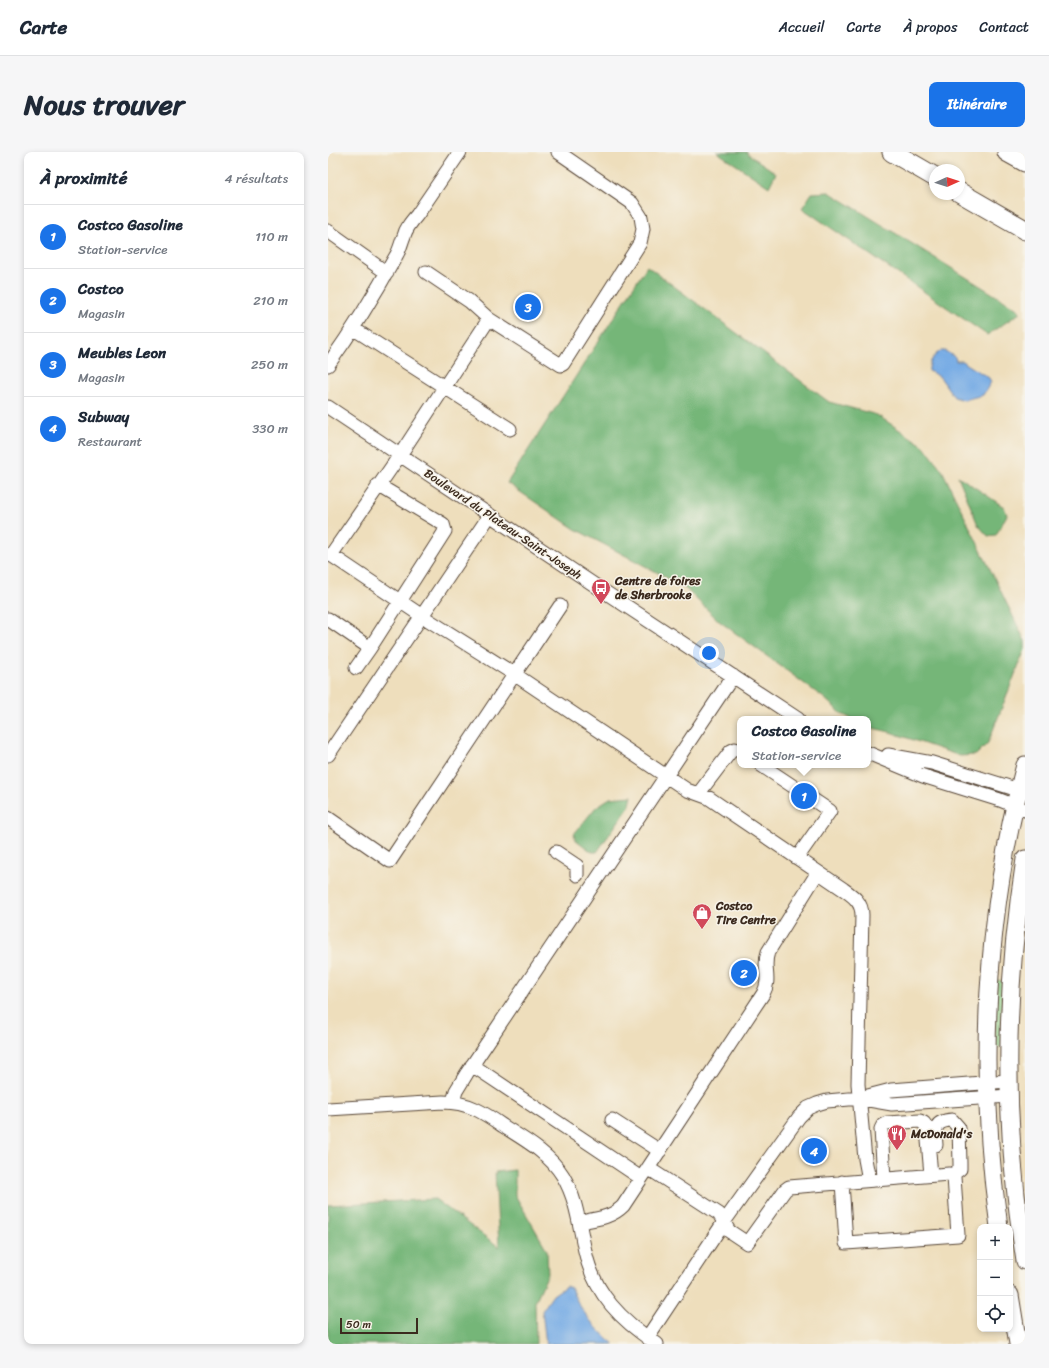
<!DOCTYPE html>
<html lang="fr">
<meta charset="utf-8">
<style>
body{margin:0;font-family:Sriracha,sans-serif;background:#f6f6f7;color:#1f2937}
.controls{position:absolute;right:12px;bottom:12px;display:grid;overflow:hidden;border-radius:8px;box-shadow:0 2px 6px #0003}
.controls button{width:36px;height:36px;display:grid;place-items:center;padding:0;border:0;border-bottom:1px solid #e0e1e3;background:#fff;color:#1f2937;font:20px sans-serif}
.compass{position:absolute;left:601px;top:12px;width:36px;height:36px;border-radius:50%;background:#fff;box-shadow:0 2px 6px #0003;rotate:87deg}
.scale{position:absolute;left:12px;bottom:10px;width:78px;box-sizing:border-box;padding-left:4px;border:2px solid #3b2a1e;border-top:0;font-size:11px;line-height:14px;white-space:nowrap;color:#3b2a1e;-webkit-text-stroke:3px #f7f3e8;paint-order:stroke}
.you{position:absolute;left:381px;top:501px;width:14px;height:14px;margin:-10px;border:3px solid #fff;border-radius:50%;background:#1a73e8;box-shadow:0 0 0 6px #1a73e833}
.badge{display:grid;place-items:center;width:26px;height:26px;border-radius:50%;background:#1a73e8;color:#fff;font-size:13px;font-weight:700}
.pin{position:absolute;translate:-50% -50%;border:2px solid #fff;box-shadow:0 1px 4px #0006}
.popup{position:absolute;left:409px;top:564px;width:134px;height:52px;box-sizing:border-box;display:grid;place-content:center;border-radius:8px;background:#fff;filter:drop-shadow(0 1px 3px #0005);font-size:13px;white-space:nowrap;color:#747a83}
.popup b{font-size:15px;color:#1f2937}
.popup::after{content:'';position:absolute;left:50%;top:100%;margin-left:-8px;border:8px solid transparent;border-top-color:#fff}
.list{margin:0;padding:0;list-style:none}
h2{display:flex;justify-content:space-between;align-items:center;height:52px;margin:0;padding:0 16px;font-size:17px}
h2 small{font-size:13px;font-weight:400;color:#747a83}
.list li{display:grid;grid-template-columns:26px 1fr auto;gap:12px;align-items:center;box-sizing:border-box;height:64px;padding:0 16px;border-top:1px solid #e0e1e3}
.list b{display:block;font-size:15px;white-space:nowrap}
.list p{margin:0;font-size:13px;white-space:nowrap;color:#747a83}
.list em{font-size:13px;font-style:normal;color:#747a83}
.icon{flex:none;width:22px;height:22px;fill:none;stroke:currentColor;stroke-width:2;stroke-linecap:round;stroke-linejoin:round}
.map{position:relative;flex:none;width:697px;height:1192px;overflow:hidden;border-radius:8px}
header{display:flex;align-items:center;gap:24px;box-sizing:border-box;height:56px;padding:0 20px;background:#fff;border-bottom:1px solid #e0e1e3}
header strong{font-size:19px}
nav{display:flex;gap:22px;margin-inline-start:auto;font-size:14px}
.intro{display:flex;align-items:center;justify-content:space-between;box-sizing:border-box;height:96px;padding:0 24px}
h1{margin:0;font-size:28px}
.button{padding:10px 18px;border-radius:8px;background:#1a73e8;color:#fff;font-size:14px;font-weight:700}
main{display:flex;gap:24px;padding:0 24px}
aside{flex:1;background:#fff;border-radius:8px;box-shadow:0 2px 6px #0003}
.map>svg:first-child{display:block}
</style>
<header>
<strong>Carte</strong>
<nav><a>Accueil</a><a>Carte</a><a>À propos</a><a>Contact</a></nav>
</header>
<div class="intro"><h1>Nous trouver</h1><a class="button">Itinéraire</a></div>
<main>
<aside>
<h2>À proximité<small>4 résultats</small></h2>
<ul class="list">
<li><span class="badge">1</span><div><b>Costco Gasoline</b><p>Station-service</p></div><em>110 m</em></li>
<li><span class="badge">2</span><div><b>Costco</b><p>Magasin</p></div><em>210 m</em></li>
<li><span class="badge">3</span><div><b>Meubles Leon</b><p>Magasin</p></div><em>250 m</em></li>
<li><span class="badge">4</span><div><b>Subway</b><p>Restaurant</p></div><em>330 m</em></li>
</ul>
</aside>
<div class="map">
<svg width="697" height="1192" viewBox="0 0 697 1192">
<rect width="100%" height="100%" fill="#f7f3e8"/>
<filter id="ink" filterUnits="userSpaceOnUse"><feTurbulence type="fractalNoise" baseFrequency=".025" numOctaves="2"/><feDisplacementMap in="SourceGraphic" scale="8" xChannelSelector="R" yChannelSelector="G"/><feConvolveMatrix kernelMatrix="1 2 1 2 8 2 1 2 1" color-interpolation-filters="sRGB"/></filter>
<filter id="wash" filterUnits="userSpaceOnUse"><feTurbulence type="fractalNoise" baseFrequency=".012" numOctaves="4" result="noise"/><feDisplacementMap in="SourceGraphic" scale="16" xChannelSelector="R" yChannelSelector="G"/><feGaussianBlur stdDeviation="0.9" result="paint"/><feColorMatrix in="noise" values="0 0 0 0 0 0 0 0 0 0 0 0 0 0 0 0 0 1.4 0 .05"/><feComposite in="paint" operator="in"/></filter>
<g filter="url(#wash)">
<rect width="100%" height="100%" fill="#eedebc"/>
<path fill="#91d48c" stroke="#667f55" d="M669 828 674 829 673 895H667Z"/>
<path fill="#74b678" stroke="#58704b" d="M389 0H419L420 2 448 21 441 35Z
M501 40 691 158 692 161 659 183 474 56 484 41Z
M319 114 501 250 549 263 596 294 614 318 697 489V497L660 591 648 603 632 604 562 580 540 575V567H524L514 562 496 546 391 469 358 437 334 423 247 377 179 331Z
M630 324 676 355 679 363 668 383 660 384 650 373Z
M304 644 302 653 269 700H264L248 688 246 682 268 655 282 646Z
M187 1018V1043L219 1098 220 1122 207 1150 208 1192H0V1053L107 1047 171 1095 167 1020Z"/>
<path fill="#77ace5" stroke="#596b82" d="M613 199H617L627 205 628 209H634L661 226 663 230 655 243 636 248 626 245 612 225 601 219C600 212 606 202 613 199Z
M238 1134 243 1136C251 1157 268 1178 286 1192H218L214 1159 225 1143Z"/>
</g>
<g filter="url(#ink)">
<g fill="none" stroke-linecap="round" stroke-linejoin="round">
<g stroke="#564536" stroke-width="15">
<path id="minor" d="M0 79 59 121
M98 120 141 149 161 167 233 213 235 212 312 91 315 77 313 65 304 51 230 0
M161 167 72 303 3 403 94 464 186 522 338 624 359 638 381 646 515 737C525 744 534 750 534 763L530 932 537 1007 541 1028
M26 177 182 277
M0 213C25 178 47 142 68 104 72 98 73 91 76 84 78 76 83 70 89 63L132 0
M0 255 280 442 470 567
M0 467 42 496 117 379 115 372 50 333
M28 516 42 496
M540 601 595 624 672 648 697 658
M0 603 162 363
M560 603 604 611 697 640
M433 613 502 659 469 706
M371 641 403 599 407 597 412 599
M0 666 62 709 232 454
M228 700 249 714V723
M144 913 313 1026
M535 947 564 952 681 944
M125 950 128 939 139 921 405 524
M0 957 115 950C140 950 155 960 175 974 197 988 221 1001 235 1024 249 1048 251 1073 257 1099 266 1142 294 1169 329 1192
M284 968 332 999
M608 993C607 978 605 969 624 968L631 976 632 1011V1017L624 1023
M320 1016 391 1062 401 1079 419 1091 457 1038 461 1035 621 1022 626 1025 630 1083 518 1091 514 1030
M556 1027 553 977 555 973 559 971 592 969 596 971 599 977 603 1023
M252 1070C268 1067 283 1066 295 1054L435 842C444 826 434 816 440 800L490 720
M319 1186 396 1070 471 965 480 956 489 952 499 949 532 946 563 938 680 929"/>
</g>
<g stroke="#564536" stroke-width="19">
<path id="major" d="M697 707C676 840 675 975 697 1109
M671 1075C649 922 657 762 697 613
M682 1143 690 1192"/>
</g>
<g stroke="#564536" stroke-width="21">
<path id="highway" d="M564 0 607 25
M679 0 697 10
M631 40 697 78"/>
</g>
<use href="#minor" stroke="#fff" stroke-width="13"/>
<use href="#major" stroke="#fff" stroke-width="17"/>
<use href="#highway" stroke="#fff" stroke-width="19"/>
</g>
</g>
<defs>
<g id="bus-pin" transform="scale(1)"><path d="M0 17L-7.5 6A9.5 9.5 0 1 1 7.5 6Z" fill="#d1495b" stroke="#f7f3e8"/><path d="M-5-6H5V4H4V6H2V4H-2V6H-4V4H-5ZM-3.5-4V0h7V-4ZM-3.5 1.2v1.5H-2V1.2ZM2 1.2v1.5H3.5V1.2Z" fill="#fff"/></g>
<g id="shop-pin" transform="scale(1)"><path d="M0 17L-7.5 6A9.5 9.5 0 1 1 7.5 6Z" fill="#d1495b" stroke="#f7f3e8"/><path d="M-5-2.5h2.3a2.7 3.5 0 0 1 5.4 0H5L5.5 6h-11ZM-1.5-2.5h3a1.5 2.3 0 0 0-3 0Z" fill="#fff"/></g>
<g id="restaurant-pin" transform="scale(1)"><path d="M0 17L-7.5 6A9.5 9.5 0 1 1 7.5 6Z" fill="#d1495b" stroke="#f7f3e8"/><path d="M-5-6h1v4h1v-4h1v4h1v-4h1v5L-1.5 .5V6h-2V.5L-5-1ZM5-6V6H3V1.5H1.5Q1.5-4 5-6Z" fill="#fff"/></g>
</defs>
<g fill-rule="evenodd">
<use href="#bus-pin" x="273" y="436"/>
<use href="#shop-pin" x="374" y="761"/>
<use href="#restaurant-pin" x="569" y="982"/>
</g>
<g text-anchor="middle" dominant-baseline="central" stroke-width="3" stroke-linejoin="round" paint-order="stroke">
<g font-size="12" fill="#3b2a1e" stroke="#f7f3e8">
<text transform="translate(175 372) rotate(34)">Boulevard du Plateau-Saint-Joseph</text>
</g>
<g font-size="12" font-weight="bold" fill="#3b2a1e" stroke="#f7f3e8" text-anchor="start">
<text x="287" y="429">Centre de foires<tspan x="287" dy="14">de Sherbrooke</tspan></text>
<text x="388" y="754">Costco<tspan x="388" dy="14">Tire Centre</tspan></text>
<text x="583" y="982">McDonald's</text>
</g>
</g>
</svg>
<div class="controls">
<button>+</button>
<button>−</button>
<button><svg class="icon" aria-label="locate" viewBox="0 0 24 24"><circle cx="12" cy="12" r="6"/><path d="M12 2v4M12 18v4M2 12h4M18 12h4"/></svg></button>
</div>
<svg class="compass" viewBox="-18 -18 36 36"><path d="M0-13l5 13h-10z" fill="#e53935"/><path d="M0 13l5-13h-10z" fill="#747a83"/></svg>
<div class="scale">50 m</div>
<div class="you"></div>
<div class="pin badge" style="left:476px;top:644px">1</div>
<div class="popup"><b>Costco Gasoline</b>Station-service</div>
<div class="pin badge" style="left:416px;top:821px">2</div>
<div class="pin badge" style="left:200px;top:155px">3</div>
<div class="pin badge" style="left:486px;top:999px">4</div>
</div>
</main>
